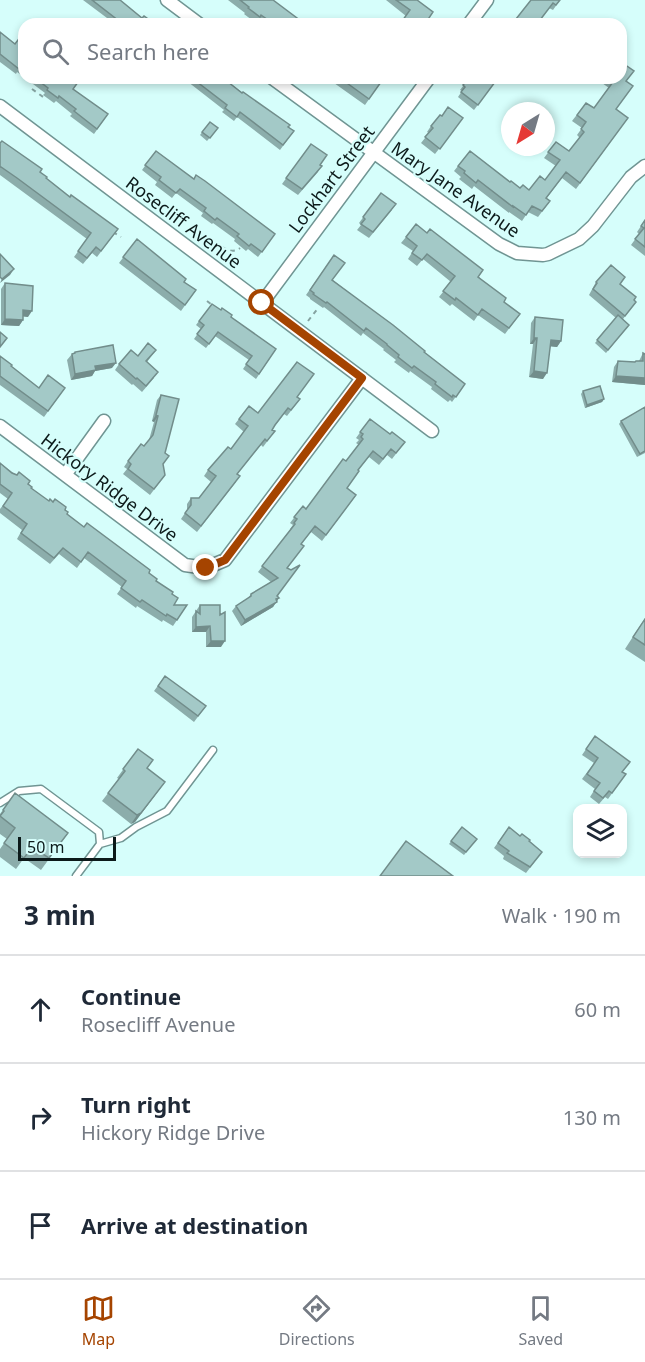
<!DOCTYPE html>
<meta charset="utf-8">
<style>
body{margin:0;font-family:"Noto Sans",sans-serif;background:#f2f2f3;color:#1f2937}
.controls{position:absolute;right:18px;bottom:18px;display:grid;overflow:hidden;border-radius:12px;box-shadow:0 3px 9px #0003}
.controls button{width:54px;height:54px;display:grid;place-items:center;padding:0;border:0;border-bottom:2px solid #e0e1e3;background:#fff;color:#1f2937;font:30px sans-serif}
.compass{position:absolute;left:501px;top:102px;width:54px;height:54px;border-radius:50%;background:#fff;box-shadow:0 3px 9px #0003;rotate:217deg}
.scale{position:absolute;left:18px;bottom:15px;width:98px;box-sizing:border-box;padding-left:6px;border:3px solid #0c1a1a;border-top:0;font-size:16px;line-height:21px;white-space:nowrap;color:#0c1a1a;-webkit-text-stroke:4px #d6fefb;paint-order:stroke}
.stop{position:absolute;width:18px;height:18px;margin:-14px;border:4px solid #a54400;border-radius:50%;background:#fff}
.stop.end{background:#a54400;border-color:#fff;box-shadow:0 2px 6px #0008}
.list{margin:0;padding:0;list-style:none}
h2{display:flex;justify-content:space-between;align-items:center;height:78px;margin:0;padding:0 24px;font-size:26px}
h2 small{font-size:20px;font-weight:400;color:#747a83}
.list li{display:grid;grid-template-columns:39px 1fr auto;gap:18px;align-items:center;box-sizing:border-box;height:108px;padding:0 24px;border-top:2px solid #e0e1e3}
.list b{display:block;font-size:22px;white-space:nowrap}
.list p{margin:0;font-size:20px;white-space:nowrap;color:#747a83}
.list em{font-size:20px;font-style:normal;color:#747a83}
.icon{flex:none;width:33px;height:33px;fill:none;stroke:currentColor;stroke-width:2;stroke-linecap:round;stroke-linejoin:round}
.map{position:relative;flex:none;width:645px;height:876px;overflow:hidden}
.search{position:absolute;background:#fff;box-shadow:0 3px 9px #0003;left:18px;right:18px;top:18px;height:66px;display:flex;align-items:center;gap:15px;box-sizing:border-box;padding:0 21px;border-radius:18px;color:#747a83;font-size:22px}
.sheet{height:402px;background:#fff}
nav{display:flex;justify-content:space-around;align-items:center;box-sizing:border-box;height:84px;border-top:2px solid #e0e1e3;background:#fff;font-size:16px;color:#747a83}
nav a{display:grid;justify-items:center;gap:3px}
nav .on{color:#a54400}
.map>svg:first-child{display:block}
</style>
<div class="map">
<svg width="645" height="876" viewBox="0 0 645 876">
<rect width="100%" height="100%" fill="#d6fefb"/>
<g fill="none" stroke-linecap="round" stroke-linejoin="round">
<g stroke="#709593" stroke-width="9">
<path id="service" d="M0 803 19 791 41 789 99 832 100 844 76 876
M100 844 121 838 136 827 167 811 213 750"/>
</g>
<g stroke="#709593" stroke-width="15">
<path id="minor" d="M167 0 199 24
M469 24 487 0
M272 78 499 244 517 253 543 255 548 254 579 239 593 226 631 177 645 166
M0 106 432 431
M262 303 429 78
M0 426 185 565 206 568 225 560 362 378
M65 475 104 421"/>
</g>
<path stroke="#85a3a1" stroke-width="2" stroke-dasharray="4.5 4.5" stroke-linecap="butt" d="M32 89 46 99
M113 232 121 237
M222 247C228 250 234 253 240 248
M207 301 212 305
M308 321 319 307"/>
<use href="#service" stroke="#fff" stroke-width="6"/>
<use href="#minor" stroke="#fff" stroke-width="12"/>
</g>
<path fill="#8cadab" d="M83 0H120L142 18 155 24H115Z
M228 0H273L305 24H262L257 21 256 23 244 14 245 13Z
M386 0H417L406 16Z
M531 0H560L553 10 549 8Z
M0 32 15 44 24 32V77L17 72 16 74 0 62Z
M25 78H81L73 89 108 114 94 134 70 116 72 114 56 101 54 103 43 95 45 93Z
M183 78H223L294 131 280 150 237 117 234 121 222 112 224 110Z
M327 78H382L380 81 381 82 365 105Z
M469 78H498L474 110 458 97 462 91 460 90Z
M606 78H621L627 81 616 110 628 118 576 189 562 178 546 199 550 201 538 217 528 212 522 221 509 212V213L474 186 472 189 459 179 461 177 454 171 470 151 510 182 520 188 529 190 545 180 556 166 544 158 556 142 569 151 580 138 577 135 582 128 572 121 586 103 594 108 609 88 602 83Z
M442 116 463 118 435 154 421 143 429 133 427 132 431 126Z
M210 122 218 128 207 141 200 135Z
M0 143 40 172 46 178 70 197 118 229 97 257 92 253 83 264 74 257 87 239 0 175Z
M311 144 320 165 318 172 298 195 282 184Z
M156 151 194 179 275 234 258 257 248 249 246 251 234 241 235 239 213 223 212 224 201 216 203 213 176 193 172 198 155 185 157 182 142 170Z
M381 193 392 210 369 238 357 230 361 225 359 223Z
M645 220V256L631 245 639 234 637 232Z
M406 237 479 277 504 302 520 314 505 334 478 315 474 321 452 304 450 306 439 297 451 282 423 259 417 266 408 259 413 251 401 243Z
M137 239 184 282 196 290 181 311 119 263Z
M334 255 333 280 465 384 452 402 450 400 448 402 431 389 432 387 410 371 409 373 394 362 396 360 383 350 384 349 363 333 361 336 324 307 323 308 310 299V298L306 295Z
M596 282 620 284 636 302 623 319 629 325 606 353 595 343 616 318 589 295Z
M5 283 28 317 23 316V320L19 326 1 325V289Z
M212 304 276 349 256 379 243 369 249 360 215 336 206 348 194 339 201 329 196 325Z
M535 317 561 341 557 347 550 346 543 379 529 377 533 344H530L531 323Z
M156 350 147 362 154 378 142 392 133 384 132 385 115 370 119 364 138 356Z
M75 352 112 368 95 371 92 376 71 380 67 360 72 354 74 353Z
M643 353 645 354V385L612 382 614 367 618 361 634 362 636 361H639Z
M0 356 11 366 39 388H65L44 417 0 385Z
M583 391 604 399 602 402 585 408 581 394Z
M161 395 165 453 163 465 165 475 150 495 123 474 127 469 124 467 128 461 144 446 149 440 154 422 152 421 157 400Z
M297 397 300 399 287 416 284 414 274 427 272 430 275 431 263 447 261 445 237 474 236 482 197 532 181 519 187 510V504L191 498H199L211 482 204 476 208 470 231 449 244 432 235 424 249 406 258 413Z
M645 407V453L637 457 619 424 621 421Z
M370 419 390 434 405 442 392 459 387 455 379 465 369 457 358 470 347 488 356 495 322 541 311 532 301 544 288 568 278 596 279 598 273 607 241 626 232 611 236 606 248 598 251 594 271 582 258 572 291 529H290L293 525 290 523 303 506 306 509 346 461 359 445 356 443 359 440 356 438Z
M0 463 28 484 31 488 49 501 65 510 67 514 84 527 149 573 156 581 172 594 174 605H187L173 626 163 620 162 622 137 606 136 608 117 594 122 587 84 558 77 568 59 554 50 564 17 539 22 530 0 513V509L8 499 0 493Z
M200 605 221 647H206V632H192V617Z
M645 618V662L625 649Z
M165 676 206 706 194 722 154 691Z
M595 736 623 772 626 774 608 799 605 797 599 804 590 797 595 789 582 779 594 763 582 755Z
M138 749 147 768 165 782 135 822 131 824 102 801 119 779 117 778Z
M15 793 68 833 41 870 24 858 16 869 0 857V849L7 839 0 834V814Z
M462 827 477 839 464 855 449 844Z
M509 827 520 836 529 841 542 852 526 873 503 859 504 856 494 848Z"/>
<path fill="#728d8b" d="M14 269 10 275 0 283 2 279Z
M23 310 32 311 28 317 19 316Z
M5 319 23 320 19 326 1 325Z
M534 338H537L533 344H530Z
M551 340 561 341 557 347 547 346Z
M116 363 112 368 95 371 92 376 71 380 75 374 95 366Z
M534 371 547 373 543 379 529 377Z
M616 376 645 378V385L612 382Z
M604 399 602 402 585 408 587 405Z
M156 415 158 416 154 422 152 421Z
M279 598 273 607 241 626 245 620Z
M210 626 206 632H192L196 627Z
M211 641H225L221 647H206Z
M165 782 135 822 131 824 137 815Z"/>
<path fill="#a3c9c7" stroke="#728d8b" stroke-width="1.5" d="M92 0H120L142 18 144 16 155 24H123Z
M240 0H273L305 24H274L261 15 260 17 248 8 249 7Z
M396 0H417L433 12 425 24H400L410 10Z
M531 0H560L556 5 553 3 537 24H512Z
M0 32 15 44 24 32V69L21 67 19 69 0 54Z
M621 62 634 71 626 81 633 86 616 109 628 118 580 183 566 172 546 198 550 201 542 211 532 206 526 215 513 206V207L478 180 476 183 464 173 465 171 458 166 470 151 510 182 511 181 520 188 523 185 529 190 540 176 545 180 560 160 548 152 556 142 569 151 584 132 581 129 586 122 577 115 586 103 594 108 613 82 607 78H621Z
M35 78H81L73 89 108 114 97 129 74 111 76 109 59 96 58 98 47 90 48 88Z
M192 78H223L242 93 243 92 290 125 288 127 294 131 283 145 240 112 237 117 225 108 227 105Z
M340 78H382L380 81 381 82 369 99Z
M469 78H498L478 105 461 92 465 87 463 85Z
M448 107 463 118 440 149 425 137 433 128 431 126 440 115 442 116Z
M210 122 218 128 210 138 202 132Z
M2 141 42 169 40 172 47 177 46 178 70 197 71 195 118 229 101 251 96 247 87 258 78 251 91 233 17 178 1 167H0V143Z
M311 144 327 155 320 165 322 166 302 189 286 178Z
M156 151 194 179 196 175 205 181 275 234 262 252 251 244 249 246 237 236 239 234 217 218 215 220 204 211 206 208 180 189 176 193 159 180 161 177 145 165Z
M381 193 396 204 373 232 361 224 365 219 363 217Z
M645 220V247L635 239 644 228 641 226Z
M416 224 427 233 430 229 483 270 478 277 506 298 504 302 520 314 509 328 482 309 478 315 456 298 455 300 443 291 455 276 427 254 422 260 412 253 417 246 406 237Z
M137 239 186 279 184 282 196 290 185 305 123 257Z
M0 254 14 269 2 279 0 277Z
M334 255 345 263 332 280 393 325 425 351 424 352 465 384 456 397 453 395 452 397 435 384 436 382 414 366 412 368 398 357 399 355 387 345V344L366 328 364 331 327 302 326 303 313 294 314 293 310 290Z
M611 265 625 277 620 284 636 297 634 300 636 302 625 316 593 289 597 283 596 282Z
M5 283 33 286 32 311 23 310V320L5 319Z
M212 304 221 310 222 308 232 315 231 317 276 349 259 374 246 364 252 356 218 332 209 344 197 334 204 325 199 321Z
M618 315 629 325 608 350 597 340Z
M535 317 563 320 561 341 551 340 547 373 534 371 537 338H534Z
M0 332 7 338 0 347Z
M148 343 156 350 146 361 158 372 146 386 137 378 136 379 119 364 131 350 138 356Z
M113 345 116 363 95 366 96 370 75 374 72 354 75 353V352Z
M643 353 645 354V378L616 376 618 361 635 362 636 361H643Z
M0 356 12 365 11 366 39 388 48 375 65 388 48 411 0 376Z
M297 362 314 374 297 397 300 399 291 410 288 408 275 425 272 430 275 431 267 441 265 439 237 474 240 476 201 526 185 513 191 505V498H199L216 476 208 470 228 447 231 449 248 426 239 419 249 406 258 413Z
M600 386 604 399 587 405 583 391Z
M161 395 179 399 165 453 169 456 163 464 165 475 154 489 128 469 131 464 128 461 141 444 144 446 153 435 158 416 156 415Z
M645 407V451L640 454 621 421Z
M370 419 390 434 392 432 405 442 396 453 391 449 383 459 373 451 358 470 359 471 347 488 356 495 326 535 315 526 301 544 304 546 287 568 291 570 300 565 277 596 279 598 276 599 277 602 245 620 236 606 251 596V594L278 578 262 566 295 524 294 523 297 519 294 517 303 506 306 509 343 459 346 461 363 439 361 437 363 434 360 432Z
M0 463 12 473 17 475 19 472 30 481 28 484 32 487 31 488 49 501 50 499 53 502 55 499 66 507 65 510 68 512 67 514 84 527 87 523 150 570 149 573 157 579 156 581 173 592 172 594 178 598 174 605H187L177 620 167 614 166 616 142 600 140 602 121 588 126 581 88 552 81 562 63 548 54 558 21 533 27 524 3 506 12 493 0 484Z
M200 605H220V615L225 612V641H211L210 626 196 627V611L200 614Z
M645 619V645L633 637Z
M165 676 206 706 198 716 158 686Z
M595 736 630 762 622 772 626 774 612 793 609 791 603 798 594 791 600 783 587 774 598 758 586 749Z
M138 749 153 760 147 768 165 782 141 813 137 815 108 793 125 771 123 769Z
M15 793 68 833 49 858 32 847 24 858 4 843 15 828 0 816 4 811 3 810Z
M462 827 477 839 466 852 451 841Z
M509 827 520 836 522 834 530 840 529 841 542 852 530 867 507 853 509 851 498 843Z
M406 841 453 876H380Z"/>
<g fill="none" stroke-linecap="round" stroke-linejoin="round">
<path stroke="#a54400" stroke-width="8" d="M206 568 225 560 362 378 262 303"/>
</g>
<g text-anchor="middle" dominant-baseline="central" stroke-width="4.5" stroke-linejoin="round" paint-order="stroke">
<g font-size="18" fill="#0c1a1a" stroke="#d6fefb">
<text transform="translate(331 179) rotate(-53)">Lockhart Street</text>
<text transform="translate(456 189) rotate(35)">Mary Jane Avenue</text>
<text transform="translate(184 222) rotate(37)">Rosecliff Avenue</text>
<text transform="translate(110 487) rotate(37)">Hickory Ridge Drive</text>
</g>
</g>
</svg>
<div class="controls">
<button><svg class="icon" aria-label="layers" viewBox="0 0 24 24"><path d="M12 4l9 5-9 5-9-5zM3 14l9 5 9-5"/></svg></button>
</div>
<svg class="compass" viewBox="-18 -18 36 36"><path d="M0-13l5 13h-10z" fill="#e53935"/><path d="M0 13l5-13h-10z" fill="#747a83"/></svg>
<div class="scale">50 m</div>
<div class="stop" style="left:262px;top:303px"></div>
<div class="stop end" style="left:206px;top:568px"></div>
<div class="search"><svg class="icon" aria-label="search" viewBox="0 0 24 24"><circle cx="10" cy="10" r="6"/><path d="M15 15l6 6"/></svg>Search here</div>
</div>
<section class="sheet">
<h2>3 min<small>Walk · 190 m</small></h2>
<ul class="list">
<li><svg class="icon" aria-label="ahead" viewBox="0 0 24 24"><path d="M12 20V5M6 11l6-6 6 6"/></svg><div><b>Continue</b><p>Rosecliff Avenue</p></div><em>60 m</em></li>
<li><svg class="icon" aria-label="right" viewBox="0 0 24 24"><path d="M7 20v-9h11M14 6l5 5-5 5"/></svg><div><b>Turn right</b><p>Hickory Ridge Drive</p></div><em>130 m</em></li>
<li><svg class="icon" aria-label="arrive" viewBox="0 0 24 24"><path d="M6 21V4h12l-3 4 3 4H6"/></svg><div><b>Arrive at destination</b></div></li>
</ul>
</section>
<nav>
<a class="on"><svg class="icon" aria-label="map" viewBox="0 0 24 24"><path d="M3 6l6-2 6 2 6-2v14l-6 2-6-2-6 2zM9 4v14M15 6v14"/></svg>Map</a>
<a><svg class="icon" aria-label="directions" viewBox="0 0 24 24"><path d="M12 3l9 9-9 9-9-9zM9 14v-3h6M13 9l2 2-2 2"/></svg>Directions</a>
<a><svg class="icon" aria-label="saved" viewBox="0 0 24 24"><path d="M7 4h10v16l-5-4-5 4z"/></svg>Saved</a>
</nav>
